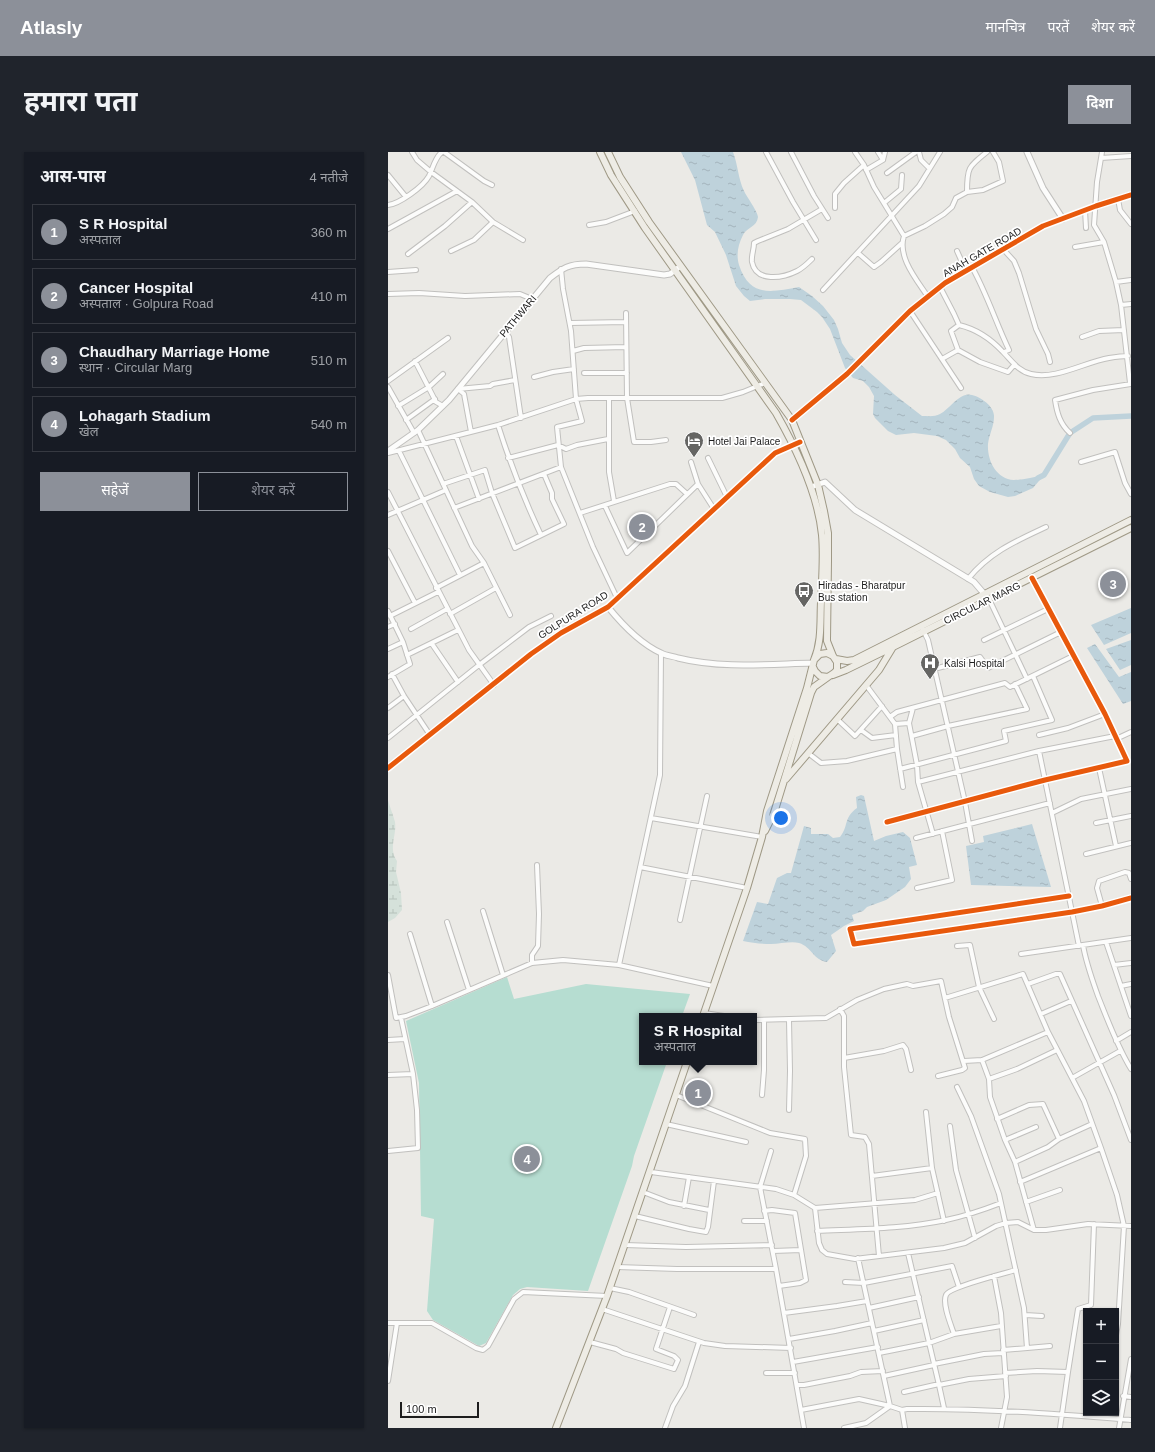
<!DOCTYPE html>
<html lang="hi">
<meta charset="utf-8">
<style>
body{margin:0;font-family:Arial,"Noto Sans Devanagari",sans-serif;background:#20242c;color:#f1f3f6}
.controls{position:absolute;right:12px;bottom:12px;display:grid;overflow:hidden;border-radius:0px;box-shadow:0 1px 3px #0004}
.controls button{width:36px;height:36px;display:grid;place-items:center;padding:0;border:0;border-bottom:1px solid #363941;background:#171b24;color:#f1f3f6;font:20px sans-serif}
.scale{position:absolute;left:12px;bottom:10px;width:79px;box-sizing:border-box;padding-left:4px;border:2px solid #1d1d1d;border-top:0;font-size:11px;line-height:14px;white-space:nowrap;color:#1d1d1d;-webkit-text-stroke:3px #fff;paint-order:stroke}
.you{position:absolute;left:393px;top:666px;width:14px;height:14px;margin:-10px;border:3px solid #fff;border-radius:50%;background:#1a73e8;box-shadow:0 0 0 6px #1a73e833}
.badge{display:grid;place-items:center;width:26px;height:26px;border-radius:50%;background:#8c9099;color:#fff;font-size:13px;font-weight:700}
.pin{position:absolute;translate:-50% -50%;border:2px solid #fff;box-shadow:0 1px 4px #0006}
.popup{position:absolute;left:251px;top:861px;width:118px;height:52px;box-sizing:border-box;display:grid;place-content:center;border-radius:0px;background:#171b24;filter:drop-shadow(0 1px 3px #0005);font-size:13px;white-space:nowrap;color:#9ea1a6}
.popup b{font-size:15px;color:#f1f3f6}
.popup::after{content:'';position:absolute;left:50%;top:100%;margin-left:-8px;border:8px solid transparent;border-top-color:#171b24}
.list{margin:0;padding:0;list-style:none}
h2{display:flex;justify-content:space-between;align-items:center;height:52px;margin:0;padding:0 16px;font-size:17px}
h2 small{font-size:13px;font-weight:400;color:#9ea1a6}
.list li{display:grid;grid-template-columns:26px 1fr auto;gap:12px;align-items:center;box-sizing:border-box;height:56px;margin:0 8px 8px;padding:0 8px;border:1px solid #363941;border-radius:0px}
.list b{display:block;font-size:15px;white-space:nowrap}
.list p{margin:0;font-size:13px;white-space:nowrap;color:#9ea1a6}
.list em{font-size:13px;font-style:normal;color:#9ea1a6}
.actions{display:flex;gap:8px;padding:12px 16px}
.actions a{flex:1;padding:9px 0;border:1px solid #8c9099;border-radius:0px;text-align:center;font-size:14px;color:#8c9099}
.actions .main{background:#8c9099;color:#fff}
.icon{flex:none;width:22px;height:22px;fill:none;stroke:currentColor;stroke-width:2;stroke-linecap:round;stroke-linejoin:round}
.map{position:relative;flex:none;width:743px;height:1276px;overflow:hidden;border-radius:0px}
header{display:flex;align-items:center;gap:24px;box-sizing:border-box;height:56px;padding:0 20px;background:#8c9099;color:#fff}
header strong{font-size:19px}
nav{display:flex;gap:22px;margin-inline-start:auto;font-size:14px}
.intro{display:flex;align-items:center;justify-content:space-between;box-sizing:border-box;height:96px;padding:0 24px}
h1{margin:0;font-size:28px}
.button{padding:10px 18px;border-radius:0px;background:#8c9099;color:#fff;font-size:14px;font-weight:700}
main{display:flex;gap:24px;padding:0 24px}
aside{flex:1;background:#171b24;border-radius:0px;box-shadow:0 1px 3px #0004}
.map>svg:first-child{display:block}
</style>
<header>
<strong>Atlasly</strong>
<nav><a>मानचित्र</a><a>परतें</a><a>शेयर करें</a></nav>
</header>
<div class="intro"><h1>हमारा पता</h1><a class="button">दिशा</a></div>
<main>
<aside>
<h2>आस-पास<small>4 नतीजे</small></h2>
<ul class="list">
<li><span class="badge">1</span><div><b>S R Hospital</b><p>अस्पताल</p></div><em>360 m</em></li>
<li><span class="badge">2</span><div><b>Cancer Hospital</b><p>अस्पताल · Golpura Road</p></div><em>410 m</em></li>
<li><span class="badge">3</span><div><b>Chaudhary Marriage Home</b><p>स्थान · Circular Marg</p></div><em>510 m</em></li>
<li><span class="badge">4</span><div><b>Lohagarh Stadium</b><p>खेल</p></div><em>540 m</em></li>
</ul>
<div class="actions"><a class="main">सहेजें</a><a>शेयर करें</a></div>
</aside>
<div class="map">
<svg width="743" height="1276" viewBox="0 0 743 1276">
<defs>
<pattern id="wetland-marsh" width="20" height="14" patternUnits="userSpaceOnUse"><rect width="20" height="14" fill="#d5e1da"/><path d="M1 5h8M5 5V1M11 12h8M15 12V8" fill="none" stroke="#b6c1bb"/></pattern>
<pattern id="water-ripples" width="26" height="14" patternUnits="userSpaceOnUse"><rect width="26" height="14" fill="#bed2db"/><path d="M2 4q2-2 4 0t4 0M15 11q2-2 4 0t4 0" fill="none" stroke="#a3b4bc"/></pattern>
</defs>
<rect width="100%" height="100%" fill="#ebeae6"/>
<path fill="url(#wetland-marsh)" d="M0 648C2 655 5 663 7 670 9 683 0 696 9 709L8 720 13 741 14 758 7 766 0 770Z"/>
<path fill="#b6ddd1" d="M119 825 126 847 198 832 302 842 294 864H254V910H279L246 1004 244 1014 200 1139 139 1135 132 1137 125 1143 98 1191 91 1194 45 1168 39 1159 46 1067 33 1064 31 931 18 869Z"/>
<path fill="url(#water-ripples)" d="M293 0H345C350 13 350 26 356 39 359 45 370 60 370 65 369 75 359 75 355 83 350 93 348 102 351 113 362 146 383 140 411 135L424 144 435 154 446 168 450 177 454 191 462 203 507 243 534 264C540 264 547 265 552 262 562 257 572 239 584 243 593 245 607 255 606 265 606 274 601 283 600 292 599 308 608 327 626 328 636 328 646 325 656 323L645 336 627 344 620 345 602 340 591 334 586 327 582 315 572 306 567 297 558 288 549 284 526 281 508 283 500 279 487 266 485 262 486 244 481 235 475 229 465 226 457 216 442 177 434 165 429 160 413 148 402 147H377L362 149 356 144 348 134 338 103 327 80 319 73 307 28Z
M743 456V481L716 493 703 473Z
M743 488V513L732 518 718 497Z
M707 492 731 525 743 520V549L735 552 699 496Z
M473 643 476 644 486 689 498 684 515 680 522 686 529 713 521 715 523 727 517 735 498 748 479 755 475 759 464 763 466 769 456 774 443 783 448 799 439 810C425 808 424 795 411 791 403 789 392 792 383 792 374 792 364 791 355 789L369 750 380 752 389 726 399 721H403L416 674 423 676V682H440L445 686 452 685C461 674 455 666 469 656L468 645Z
M644 672 663 735 583 733 578 694 596 690 595 684Z"/>
<g fill="none" stroke-linecap="round" stroke-linejoin="round">
<path stroke="#bed2db" stroke-width="5.5" d="M650 326 656 323 682 281 705 266 743 264"/>
<g stroke="#c1c0be" stroke-width="6">
<path id="minor" d="M24 0 29 8 43 20 84 50 105 70 135 88
M56 0 96 29 104 33
M378 0 405 50 428 88
M403 0 426 44 440 66
M467 0 476 13 486 35 516 84C509 105 529 128 540 145
M490 0 495 8
M531 0 533 8 541 16
M714 0 709 30 706 73 716 90 728 130 733 153 742 231
M713 6 743 4
M478 18 495 8 497 0
M499 21 528 0
M0 23 18 45
M579 40C579 16 580 15 599 0
M730 47 732 58 743 72
M496 51 513 37 514 23
M0 53C11 52 35 35 41 24 45 16 47 5 54 0
M447 56V42L456 31 476 13
M697 58 698 76
M201 73 218 70 247 59
M0 77 69 39
M516 84 537 74 556 62 564 55 568 46 579 40 595 38 615 29 611 10 605 0
M687 95 716 90
M615 97 626 109 631 121 648 177 660 202 662 210
M63 99 86 88 105 70
M569 99 578 119
M470 101 486 115 493 110 514 91
M20 102 57 74 84 50
M424 107C420 111 415 116 409 119 395 126 368 131 364 110 363 104 366 98 366 91L370 89 400 77 434 57
M584 115C599 142 608 171 621 198L616 200
M173 117 175 137 183 179 188 247 194 269 169 275 173 315 205 395 229 446
M0 120 28 118
M728 130 743 128
M552 135 566 162 571 173
M435 138 531 34 552 0
M0 142 31 141 77 144 132 142 144 147
M733 153 743 152
M522 159 573 236
M238 161 239 246 246 290H263L278 288
M182 171 238 170
M117 180 121 185 133 266
M694 185 711 179 736 178
M570 198 563 179 571 173C588 177 603 187 615 200 624 209 630 219 643 222 668 228 697 210 721 206 727 205 733 204 740 204
M185 199 196 196 238 195
M554 207 570 198 592 210 620 220 626 213
M27 209 48 250 55 254
M196 221H239
M146 225 165 220 186 217
M0 229 60 186
M0 235 26 281
M70 237 102 234 105 232 127 228
M70 237 76 242 83 280
M221 246V320L226 349
M10 254 41 235 55 222
M18 268 47 247
M110 273C122 311 136 347 153 383
M30 278 84 394 96 411 122 463
M682 281C672 272 669 261 667 248L705 238 743 232
M68 284 91 347
M11 299 72 423
M0 301 110 273 188 247 200 246H334L355 240 377 231
M120 306 170 293 178 297 189 293 220 287
M320 306 339 345
M303 310 310 332
M693 310 727 300 737 331 743 342
M55 332 97 318 104 341 127 396 176 372 164 347V341L156 322
M0 340 81 498 106 533
M217 354 239 401 310 332 326 357
M66 356 173 315
M192 361 282 332H288L299 342
M0 363 58 338
M0 399 27 451
M580 427C602 400 628 389 658 375
M48 436 96 411
M601 447 639 527
M0 459 15 490 22 512 0 525
M62 462 108 436
M2 464 50 440
M0 475 7 472
M23 477 59 457
M535 478 540 488 577 650 584 689
M596 488 660 457
M44 492 70 530
M0 497 15 490
M19 503 70 478
M546 517 592 505 600 516 673 480
M4 522 16 544 42 583
M478 533 507 572 509 597 515 635
M0 556 16 544
M525 556 521 571 529 613 530 630 545 682
M502 565 509 560 617 531 622 535 685 504
M449 567 467 584 494 554
M507 572 521 571
M473 578 484 586 508 583
M651 583 680 576 717 562
M524 584 560 574 639 557 627 532
M0 586 91 513 141 475 163 464
M728 587 743 580
M651 599 691 794
M420 601 433 611 459 609 509 597
M711 616 728 694
M512 617 618 589 616 579 664 568 645 524
M530 630 651 599 727 584
M664 661 693 647 743 637
M263 666 374 685
M499 670 657 628 739 609 717 562 644 426
M708 671 743 664
M528 686 662 651
M698 702 743 691
M252 715 359 736
M529 736 564 728 554 679
M681 744 462 777 466 792 684 760 714 754 743 746
M714 754 709 736 711 729 737 720 741 721 743 727
M95 759 115 823
M292 768 319 644
M59 770 81 838
M22 782 44 854
M718 790 743 864
M695 793C698 811 704 827 710 844 720 869 729 894 743 917
M569 794 582 793 591 835 606 867
M633 802 743 786
M144 811V803L150 794 151 762 149 713
M231 813 272 623 273 501
M726 813 743 811
M0 823 8 866 18 864 44 854 144 811 175 808 231 813 325 834
M640 832 668 822H672L726 943 743 988
M733 834 743 832
M557 846 635 822 660 880 594 908 576 909
M452 857 456 864V915L463 983 477 985 481 992 491 1104
M316 861 336 864
M653 862 683 849
M366 868 438 866 469 848 496 837 519 832 525 834 553 829 561 865 577 916 574 918 550 924
M401 868 402 919 401 958
M0 888 17 887
M728 889 743 880
M456 906 496 899 515 893 518 897 523 918
M594 908 601 927 602 945 617 988 627 1010 646 1078
M0 923 25 922
M684 926 732 899
M601 927 629 917 669 898
M569 935 583 964 611 1042 636 1156 639 1196
M288 943 382 981 417 987 418 1004 406 1043
M374 943 376 918V868
M538 960 544 1016 556 1069
M609 967 641 953 655 952 671 987
M278 972 358 990
M562 974 568 1018 587 1086
M617 988 648 975
M713 996 729 1043 736 1074 730 1172 728 1183
M0 999 30 996 29 958 25 922 13 866
M383 999 372 1035 388 1117 416 1276
M627 1010 660 995 671 987 704 972
M263 1020 388 1037 406 1043 427 1056 527 1048 550 1041
M484 1024 544 1016
M632 1030 713 996 696 949 660 880
M255 1040 281 1050 321 1058
M638 1050 672 1038
M296 1054 301 1025
M427 1056 431 1091 434 1098 439 1102 467 1107 556 1096 577 1091 608 1074 618 1071 630 1070 646 1078H658L700 1072 743 1074
M376 1059 384 1058 407 1061 418 1128 412 1131 391 1134
M247 1064 301 1077 318 1080 320 1075 326 1029
M356 1069H379
M429 1079C472 1077 516 1077 558 1068 577 1064 595 1058 613 1051
M237 1093 298 1095 384 1093
M385 1099 413 1098
M520 1101 551 1233 581 1227 618 1224
M229 1115 289 1117H388
M606 1124 613 1161 619 1245 613 1276
M457 1130 476 1131 564 1114 571 1135
M222 1136 241 1140 306 1163
M481 1156 531 1145
M214 1157 316 1191 337 1194 403 1196
M396 1161 449 1154 479 1149
M637 1163 654 1164
M0 1171H44L88 1196 95 1198 100 1194 126 1147 135 1140 219 1144
M486 1179 536 1168
M566 1182C563 1173 554 1152 558 1143 561 1135 618 1121 628 1118
M401 1187 447 1179 484 1171
M202 1190 228 1197 235 1201 286 1217 290 1208 286 1204 268 1197 282 1155
M615 1198 662 1194
M491 1201 541 1191 566 1182 613 1174
M405 1210 490 1195
M546 1212 596 1202 615 1201
M680 1220 690 1157 703 1153 706 1072
M378 1221H407
M617 1221 649 1219 680 1220 672 1276
M496 1224 546 1213
M0 1229 9 1171
M409 1233H416L462 1224 473 1220 495 1219
M551 1233 556 1256
M516 1240 551 1232
M735 1244 743 1245
M413 1258 471 1247 502 1254 514 1258 519 1257C594 1256 668 1262 743 1268
M514 1258 517 1276
M277 1276 285 1254 297 1234 311 1190
M456 1276 478 1271 502 1254 470 1106
M731 1276 743 1207"/>
</g>
<g stroke="#c1c0be" stroke-width="7">
<path id="tertiary" d="M639 0 655 36 675 67
M404 268 459 222 522 159 557 131 655 74 708 54 743 43
M0 299 30 278 61 248 162 126C175 116 181 112 198 112L276 123 282 122 290 116
M423 335 437 330 467 358 586 430 598 444
M220 455C233 471 253 492 273 501 278 504 285 504 290 506 334 517 381 512 425 511
M0 616 143 502 173 481 220 455 387 301 412 290"/>
</g>
<g stroke="#9f9986" stroke-width="8">
<path id="primary" d="M212 0 223 23 257 76 388 261C408 296 430 342 434 383 436 405 434 428 433 450 432 470 434 489 426 508
M220 0 232 25 261 70 404 268 430 333 436 359 440 381V409L439 489 445 504
M448 507 459 509 466 508 743 368
M445 523 458 518 505 495 743 376
M398 627 491 518 505 495
M377 679 386 661 423 541 426 535 440 525
M315 864 359 736 374 685 379 659 419 536 426 508 432 502 439 501 445 504 449 510V518L446 521 440 525 432 524 427 519 425 515
M168 1276 219 1144 299 910"/>
</g>
<use href="#minor" stroke="#fcfcfb" stroke-width="4"/>
<use href="#tertiary" stroke="#fcfcfb" stroke-width="5"/>
<use href="#primary" stroke="#eeece5" stroke-width="6"/>
<g stroke="#fff" stroke-width="8">
<path id="cycleway" d="M404 268 459 222 522 159 557 131 655 74 708 54 743 43
M0 616 143 502 173 481 220 455 387 301 412 290
M499 670 657 628 739 609 717 562 644 426
M681 744 462 777 466 792 684 760 714 754 743 746"/>
</g>
<use href="#cycleway" stroke="#e8590c" stroke-width="5"/>
</g>
<defs>
<g id="hotel-pin" transform="scale(1)"><path d="M0 17L-7.5 6A9.5 9.5 0 1 1 7.5 6Z" fill="#656563" stroke="#fff"/><path d="M-6-4.5h1.5V1H6V5H4.5V3h-9V5H-6ZM-4 0a1.8 1.8 0 1 1 3.6 0ZM.5 0V-2.5h3Q6-2.5 6 0Z" fill="#fff"/></g>
<g id="bus-pin" transform="scale(1)"><path d="M0 17L-7.5 6A9.5 9.5 0 1 1 7.5 6Z" fill="#656563" stroke="#fff"/><path d="M-5-6H5V4H4V6H2V4H-2V6H-4V4H-5ZM-3.5-4V0h7V-4ZM-3.5 1.2v1.5H-2V1.2ZM2 1.2v1.5H3.5V1.2Z" fill="#fff"/></g>
<g id="hospital-pin" transform="scale(1)"><path d="M0 17L-7.5 6A9.5 9.5 0 1 1 7.5 6Z" fill="#656563" stroke="#fff"/><path d="M-5-5h3v3.5h4V-5h3V5h-3V1.5h-4V5h-3Z" fill="#fff"/></g>
</defs>
<g fill-rule="evenodd">
<use href="#hotel-pin" x="306" y="289"/>
<use href="#bus-pin" x="416" y="439"/>
<use href="#hospital-pin" x="542" y="511"/>
</g>
<g text-anchor="middle" dominant-baseline="central" stroke-width="3.5" stroke-linejoin="round" paint-order="stroke">
<g font-size="10" fill="#1d1d1d" stroke="#fff">
<text transform="translate(594 100) rotate(-30)">ANAH GATE ROAD</text>
<text transform="translate(130 164) rotate(-50)">PATHWARI</text>
<text transform="translate(594 451) rotate(-26)">CIRCULAR MARG</text>
<text transform="translate(185 463) rotate(-32)">GOLPURA ROAD</text>
</g>
<g font-size="10" fill="#1d1d1d" stroke="#fff" text-anchor="start">
<text x="320" y="289">Hotel Jai Palace</text>
<text x="430" y="433">Hiradas - Bharatpur<tspan x="430" dy="12">Bus station</tspan></text>
<text x="556" y="511">Kalsi Hospital</text>
</g>
</g>
</svg>
<div class="controls">
<button>+</button>
<button>−</button>
<button><svg class="icon" aria-label="layers" viewBox="0 0 24 24"><path d="M12 4l9 5-9 5-9-5zM3 14l9 5 9-5"/></svg></button>
</div>
<div class="scale">100 m</div>
<div class="you"></div>
<div class="pin badge" style="left:310px;top:941px">1</div>
<div class="popup"><b>S R Hospital</b>अस्पताल</div>
<div class="pin badge" style="left:254px;top:375px">2</div>
<div class="pin badge" style="left:725px;top:432px">3</div>
<div class="pin badge" style="left:139px;top:1007px">4</div>
</div>
</main>
